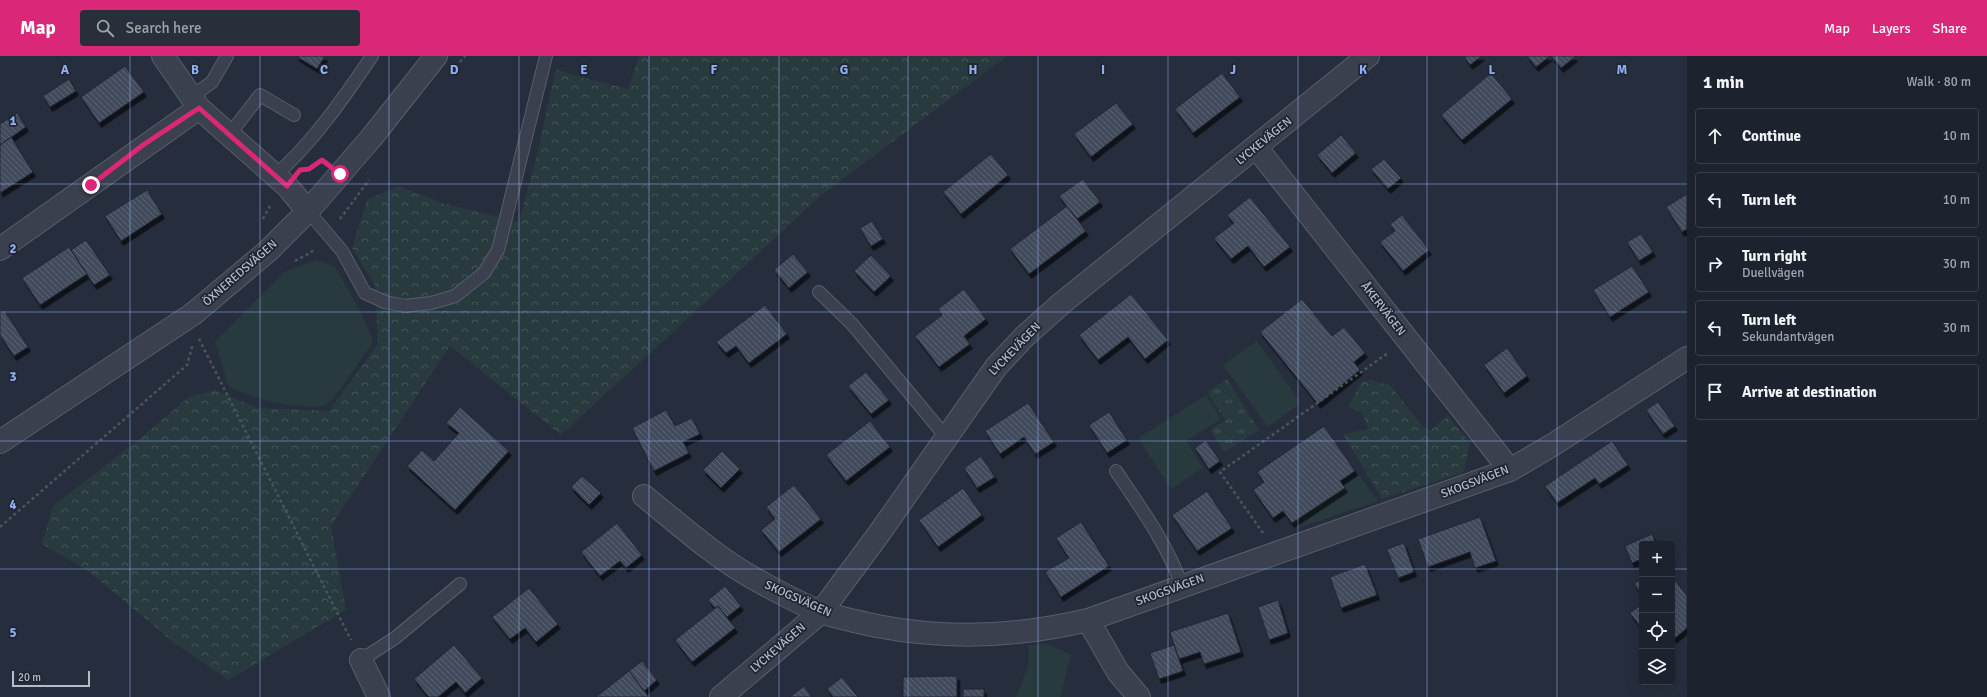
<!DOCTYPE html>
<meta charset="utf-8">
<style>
body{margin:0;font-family:Signika,sans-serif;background:#292f3a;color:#f1f3f6}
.controls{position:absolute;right:12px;bottom:12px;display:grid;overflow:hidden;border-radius:4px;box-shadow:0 4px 16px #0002}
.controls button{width:36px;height:36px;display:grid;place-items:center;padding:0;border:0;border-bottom:1px solid #3a3f4a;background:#1c222e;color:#f1f3f6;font:20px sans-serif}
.scale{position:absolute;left:12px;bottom:10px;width:78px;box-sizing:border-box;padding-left:4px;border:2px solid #b6bcc8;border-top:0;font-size:11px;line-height:14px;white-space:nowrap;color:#b6bcc8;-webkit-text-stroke:3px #1f2533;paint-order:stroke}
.stop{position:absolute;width:12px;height:12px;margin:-9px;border:3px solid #db2777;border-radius:50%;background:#fff}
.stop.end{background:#db2777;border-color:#fff;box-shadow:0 1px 4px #0008}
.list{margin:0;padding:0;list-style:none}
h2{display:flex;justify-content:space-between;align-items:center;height:52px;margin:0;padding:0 16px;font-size:17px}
h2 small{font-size:13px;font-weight:400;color:#a0a4aa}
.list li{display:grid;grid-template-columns:26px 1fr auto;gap:12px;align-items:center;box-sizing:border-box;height:56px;margin:0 8px 8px;padding:0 8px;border:1px solid #3a3f4a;border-radius:4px}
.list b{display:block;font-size:15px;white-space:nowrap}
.list p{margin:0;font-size:13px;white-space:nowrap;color:#a0a4aa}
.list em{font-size:13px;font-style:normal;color:#a0a4aa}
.icon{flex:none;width:22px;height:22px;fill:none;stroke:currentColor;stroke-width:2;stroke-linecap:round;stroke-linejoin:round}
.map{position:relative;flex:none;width:1687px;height:641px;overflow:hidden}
header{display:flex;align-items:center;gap:24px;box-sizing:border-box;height:56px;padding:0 20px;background:#db2777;color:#fff}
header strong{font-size:19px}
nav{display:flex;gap:22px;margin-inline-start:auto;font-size:14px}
.search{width:280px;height:36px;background:#292f3a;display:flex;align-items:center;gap:10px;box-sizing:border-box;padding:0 14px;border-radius:4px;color:#a0a4aa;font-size:15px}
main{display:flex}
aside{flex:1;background:#1c222e}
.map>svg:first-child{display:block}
</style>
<header>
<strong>Map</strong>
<div class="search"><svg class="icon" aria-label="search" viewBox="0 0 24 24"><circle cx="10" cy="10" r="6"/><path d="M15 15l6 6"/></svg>Search here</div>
<nav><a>Map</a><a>Layers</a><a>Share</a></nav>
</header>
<main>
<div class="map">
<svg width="1687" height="641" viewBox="0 0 1687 641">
<defs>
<pattern id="forest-crowns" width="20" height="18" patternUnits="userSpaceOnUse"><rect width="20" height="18" fill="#283a3e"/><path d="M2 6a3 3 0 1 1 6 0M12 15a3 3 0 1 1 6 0" fill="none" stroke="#455558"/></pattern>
<pattern id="park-tufts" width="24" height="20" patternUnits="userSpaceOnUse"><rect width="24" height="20" fill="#283a3e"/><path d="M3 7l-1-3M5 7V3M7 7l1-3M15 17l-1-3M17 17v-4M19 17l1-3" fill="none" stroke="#455558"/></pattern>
<pattern id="building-back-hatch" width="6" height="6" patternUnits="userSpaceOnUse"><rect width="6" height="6" fill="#434c5c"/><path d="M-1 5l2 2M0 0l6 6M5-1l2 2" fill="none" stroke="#5c6472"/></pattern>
<filter id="shadow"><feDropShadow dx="2.5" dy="4.5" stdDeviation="0" flood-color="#0009"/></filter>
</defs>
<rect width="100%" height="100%" fill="#262e3d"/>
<path fill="#283a3e" d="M316 204 335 211 363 260 373 286 342 331 326 350C292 353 259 344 229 331L215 286 284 216Z
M1257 285 1301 347 1268 371 1223 309Z
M1206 339 1221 363 1186 385 1203 412 1171 433 1138 382Z
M1359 419 1378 445 1298 472 1292 467Z
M1048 588 1071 599 1060 641H1016L1028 611 1029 589Z"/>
<path fill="url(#forest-crowns)" d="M639 0H1007L823 138 561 379 450 290 331 470 346 554 228 624 172 585 87 514 42 488 53 450 143 380 189 341 215 334 258 352 329 355 378 288 375 229 352 192 367 144 398 130 445 148 519 166 536 103 556 13 577 20 628 33Z
M1372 324 1391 330 1423 371 1431 374 1448 360 1470 387 1464 416 1382 443 1343 378 1368 373 1362 357 1348 351 1362 325Z"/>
<path fill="url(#park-tufts)" d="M1227 323 1259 374 1224 396 1210 374 1225 364 1207 336Z"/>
<path fill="url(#building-back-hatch)" stroke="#212735" filter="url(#shadow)" d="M296 0H325L317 13Z
M1464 0H1482L1470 9Z
M1527 0H1550L1536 11Z
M1551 0H1574L1575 1 1561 12Z
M125 10 144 36 99 67 81 41Z
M1222 17 1240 41 1193 77 1175 53Z
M1491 17 1512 43 1462 84 1441 59Z
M69 23 76 35 50 51 43 40Z
M1116 47 1133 68 1091 101 1074 78Z
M17 57 26 71 0 89V68Z
M1341 79 1356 97 1332 117 1317 99Z
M11 81 33 116 0 137V89Z
M991 98 1008 119 961 158 943 136Z
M1384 103 1401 122 1388 133 1371 113Z
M1083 123 1100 146 1077 163 1059 140Z
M147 134 162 158 121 185 105 160Z
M1687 138V173L1682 176 1666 151Z
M1250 141 1290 191 1264 211 1248 190 1231 203 1214 182 1234 167 1227 159Z
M1067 150 1086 175 1029 218 1010 193Z
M1402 159 1429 194 1403 215 1380 186 1395 175 1390 168Z
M872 165 883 183 871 190 860 172Z
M1641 178 1653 196 1639 205 1627 186Z
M86 184 110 219 94 229 71 194Z
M69 191 87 218 40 249 22 222Z
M793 198 808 216 789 232 774 214Z
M871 199 891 220 874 236 854 215Z
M1632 210 1649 236 1610 261 1593 234Z
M964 233 986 263 964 280 970 288 939 311 915 280 942 259 938 253Z
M1131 238 1168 284 1145 303 1128 281 1098 304 1079 279Z
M1302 243 1332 280 1344 271 1365 297 1354 306 1360 314 1318 348 1260 276Z
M765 249 787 278 749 307 736 290 726 297 716 286Z
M4 254 28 291 14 300 0 279V257Z
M1507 292 1527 320 1504 337 1484 309Z
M866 316 889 344 871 358 848 330Z
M1658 346 1675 370 1663 378 1646 354Z
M1028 347 1054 386 1035 398 1024 381 1000 398 985 375Z
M460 351 509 395 455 454 407 410 422 394 434 405 459 377 446 367Z
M666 354 675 370 692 362 700 378 683 386 689 397 654 415 632 372Z
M1109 356 1127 384 1107 397 1089 369Z
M870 365 890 391 846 425 826 399Z
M1324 370 1355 415 1340 425 1345 432 1292 467 1283 455 1273 462 1253 434 1264 426 1257 416Z
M1206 384 1220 405 1209 413 1195 392Z
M1612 385 1628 409 1599 428 1595 422 1557 447 1545 430Z
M722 395 740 413 721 432 703 414Z
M981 400 995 421 977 432 964 412Z
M582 420 601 437 589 449 571 431Z
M794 429 821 463 779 496 761 474 775 463 766 451Z
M963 432 982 459 938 491 919 464Z
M1207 435 1232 472 1197 495 1172 459Z
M1480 461 1496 505 1475 512 1470 496 1428 511 1418 483Z
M1081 466 1109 510 1061 541 1045 516 1069 502 1056 482Z
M617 467 642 499 626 512 620 505 600 520 581 496Z
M1652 478 1656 488H1642V503L1632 507 1625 490Z
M1404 487 1414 516 1398 522 1387 493Z
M1365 508 1377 539 1341 552 1330 521Z
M1672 520 1687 540V572L1674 583 1672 580Z
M1642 522V539L1634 528Z
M725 530 741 550 727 561 718 550 715 552 708 544Z
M529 532 558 568 536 586 525 572 510 583 492 561Z
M1278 544 1288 577 1269 584 1258 551Z
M1642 548V573L1630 557Z
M718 550 735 572 692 606 675 584Z
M1228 557 1241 596 1204 608 1200 596 1179 603 1170 576Z
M454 589 482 622 465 637 456 626 438 641H429L414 623Z
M1174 589 1183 615 1159 623 1150 597Z
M642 605 657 624 644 635 629 615Z
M629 615 649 641H596Z
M957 620V641H903V621Z
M842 621 858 641H833L827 633Z
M804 630 812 641H790Z
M963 633H984V641H963Z"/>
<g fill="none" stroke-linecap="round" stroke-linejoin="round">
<g stroke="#585e6b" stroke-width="14">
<path id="service" d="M191 41 212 26 227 0
M229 79 260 39 294 59
M275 120C314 85 343 43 372 0
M308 155 342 195 365 237 385 246 405 250 431 247 455 240 484 217 498 194 546 0
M819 236 852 268 946 381
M1116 415C1141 452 1167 488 1182 530
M361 604 395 582 460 528"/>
</g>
<g stroke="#585e6b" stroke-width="24">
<path id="minor" d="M163 0 199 52 287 130 308 155
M1256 91 1510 414
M0 193 199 52
M644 440C679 468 714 500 753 522 775 534 798 547 821 556 839 562 859 566 877 570 949 584 1017 581 1088 564L1510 414 1554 388 1687 302
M1088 564 1118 616 1139 641
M361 604 379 641
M721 641 821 556 878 479 996 311 1024 281 1062 247 1368 0"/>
</g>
<g stroke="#585e6b" stroke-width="24">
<path id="tertiary" d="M0 386 193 258 269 194 308 155 372 81 436 0"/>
</g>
<path stroke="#46575b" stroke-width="2.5" stroke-dasharray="3 3" stroke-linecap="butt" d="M460 6 465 0
M263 163 271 148
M340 163 369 124
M295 205 310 197 315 193
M199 283 351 584
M0 471 187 309 193 288
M1263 477 1220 416 1388 297"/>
<use href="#service" stroke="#3a404e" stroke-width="12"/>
<use href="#minor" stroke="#3a404e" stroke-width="22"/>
<use href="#tertiary" stroke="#3a404e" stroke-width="22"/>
</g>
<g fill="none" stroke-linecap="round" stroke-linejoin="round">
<path stroke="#db2777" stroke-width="5" d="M91 129 143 89 199 52 287 130 300 114 309 113 322 104 340 118"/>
</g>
<path fill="none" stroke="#92aef1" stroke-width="1" stroke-opacity="0.55" d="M130 0V641M260 0V641M389 0V641M519 0V641M649 0V641M779 0V641M908 0V641M1038 0V641M1168 0V641M1298 0V641M1427 0V641M1557 0V641M0 128H1687M0 256H1687M0 385H1687M0 513H1642M1672 513H1687"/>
<g text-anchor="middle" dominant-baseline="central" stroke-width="3.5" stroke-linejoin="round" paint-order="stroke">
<g font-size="12" fill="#b6bcc8" stroke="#1f2533">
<text transform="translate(1264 85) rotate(-39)">LYCKEVÄGEN</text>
<text transform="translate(240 217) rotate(-41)">ÖXNEREDSVÄGEN</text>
<text transform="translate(1383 253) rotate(52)">ÅKERVÄGEN</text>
<text transform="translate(1015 293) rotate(-46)">LYCKEVÄGEN</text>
<text transform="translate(1475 426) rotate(-21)">SKOGSVÄGEN</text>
<text transform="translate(1170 534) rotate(-20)">SKOGSVÄGEN</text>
<text transform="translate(798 543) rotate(24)">SKOGSVÄGEN</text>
<text transform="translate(778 592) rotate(-41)">LYCKEVÄGEN</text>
</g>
</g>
<g font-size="13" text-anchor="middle" font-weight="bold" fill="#92aef1" stroke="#1f2533" stroke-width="3.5" stroke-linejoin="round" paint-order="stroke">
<text x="65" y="18">A</text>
<text x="195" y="18">B</text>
<text x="324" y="18">C</text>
<text x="454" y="18">D</text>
<text x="584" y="18">E</text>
<text x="714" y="18">F</text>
<text x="844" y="18">G</text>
<text x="973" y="18">H</text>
<text x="1103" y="18">I</text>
<text x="1233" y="18">J</text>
<text x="1363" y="18">K</text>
<text x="1492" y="18">L</text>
<text x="1622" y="18">M</text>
<text x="13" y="69">1</text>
<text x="13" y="197">2</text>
<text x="13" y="325">3</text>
<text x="13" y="453">4</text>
<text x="13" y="581">5</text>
</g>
</svg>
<div class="controls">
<button>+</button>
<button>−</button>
<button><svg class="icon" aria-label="locate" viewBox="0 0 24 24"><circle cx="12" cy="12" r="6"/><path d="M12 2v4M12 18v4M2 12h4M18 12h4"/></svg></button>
<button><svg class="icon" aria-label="layers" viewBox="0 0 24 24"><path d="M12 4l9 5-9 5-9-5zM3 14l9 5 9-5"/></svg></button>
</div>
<div class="scale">20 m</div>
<div class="stop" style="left:340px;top:118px"></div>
<div class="stop end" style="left:91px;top:129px"></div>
</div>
<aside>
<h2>1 min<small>Walk · 80 m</small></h2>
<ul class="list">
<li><svg class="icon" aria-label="ahead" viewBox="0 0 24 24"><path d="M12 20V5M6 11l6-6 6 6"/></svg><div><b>Continue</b></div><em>10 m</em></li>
<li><svg class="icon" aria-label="left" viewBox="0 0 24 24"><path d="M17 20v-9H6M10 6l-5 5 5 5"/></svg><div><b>Turn left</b></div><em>10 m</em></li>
<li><svg class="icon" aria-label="right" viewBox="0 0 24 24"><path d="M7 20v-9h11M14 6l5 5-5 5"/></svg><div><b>Turn right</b><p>Duellvägen</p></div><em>30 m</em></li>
<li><svg class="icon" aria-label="left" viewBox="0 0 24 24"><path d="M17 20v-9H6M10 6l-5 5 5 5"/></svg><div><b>Turn left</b><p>Sekundantvägen</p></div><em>30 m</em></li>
<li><svg class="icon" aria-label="arrive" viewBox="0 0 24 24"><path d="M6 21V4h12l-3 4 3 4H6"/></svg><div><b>Arrive at destination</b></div></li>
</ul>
</aside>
</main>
